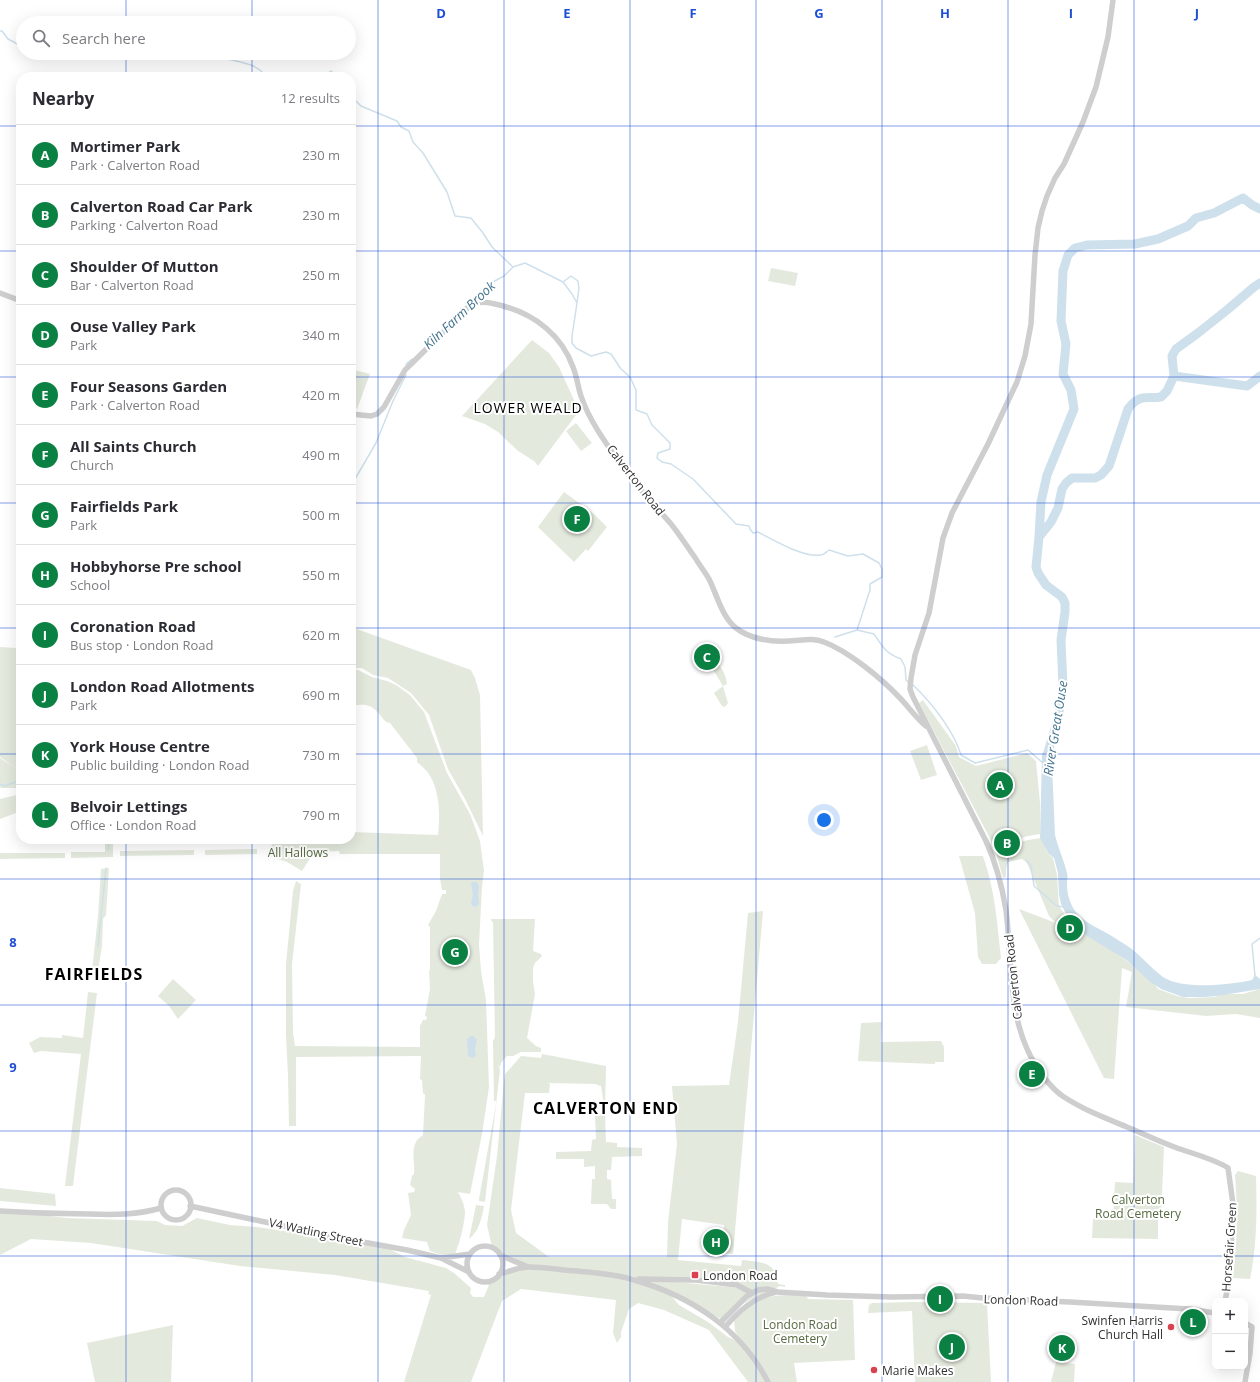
<!DOCTYPE html>
<meta charset="utf-8">
<style>
body{margin:0;font-family:"Open Sans",sans-serif;background:#f2f2f3;color:#2b2b33}
.controls{position:absolute;right:12px;bottom:12px;display:grid;overflow:hidden;border-radius:8px;box-shadow:0 4px 16px #0002}
.controls button{width:36px;height:36px;display:grid;place-items:center;padding:0;border:0;border-bottom:1px solid #e1e1e2;background:#fff;color:#2b2b33;font:20px sans-serif}
.you{position:absolute;left:824px;top:820px;width:14px;height:14px;margin:-10px;border:3px solid #fff;border-radius:50%;background:#1a73e8;box-shadow:0 0 0 6px #1a73e833}
.badge{display:grid;place-items:center;width:26px;height:26px;border-radius:50%;background:#0b8043;color:#fff;font-size:13px;font-weight:700}
.pin{position:absolute;translate:-50% -50%;border:2px solid #fff;box-shadow:0 1px 4px #0006}
.list{margin:0;padding:0;list-style:none}
h2{display:flex;justify-content:space-between;align-items:center;height:52px;margin:0;padding:0 16px;font-size:17px}
h2 small{font-size:13px;font-weight:400;color:#7c7c81}
.list li{display:grid;grid-template-columns:26px 1fr auto;gap:12px;align-items:center;box-sizing:border-box;height:60px;padding:0 16px;border-top:1px solid #e1e1e2}
.list b{display:block;font-size:15px;white-space:nowrap}
.list p{margin:0;font-size:13px;white-space:nowrap;color:#7c7c81}
.list em{font-size:13px;font-style:normal;color:#7c7c81}
.icon{flex:none;width:22px;height:22px;fill:none;stroke:currentColor;stroke-width:2;stroke-linecap:round;stroke-linejoin:round}
.map{position:relative;flex:none;width:1260px;height:1382px;overflow:hidden}
.search{position:absolute;background:#fff;box-shadow:0 4px 16px #0002;left:16px;top:16px;width:340px;height:44px;display:flex;align-items:center;gap:10px;box-sizing:border-box;padding:0 14px;border-radius:22px;color:#7c7c81;font-size:15px}
.panel{position:absolute;background:#fff;box-shadow:0 4px 16px #0002;left:16px;top:72px;width:340px;height:772px;border-radius:16px}
.map>svg:first-child{display:block}
</style>
<div class="map">
<svg width="1260" height="1382" viewBox="0 0 1260 1382">
<rect width="100%" height="100%" fill="#fff"/>
<path fill="#e4e9dd" fill-rule="evenodd" d="M771 268 798 273 795 286 768 281Z
M532 340 549 353 559 367 579 411 538 466 534 461 518 451 498 432 485 424 462 416Z
M351 369 370 374 357 409 351 407Z
M576 423 592 443 581 451 566 431Z
M564 492 594 514 607 527 588 551 586 549 574 562 538 527ZM582 509 588 515 576 527 578 529 577 531 574 528 571 531 566 526 569 523 567 521 571 516 570 515 572 513 574 514 577 511 579 513Z
M351 627 471 670 475 678 480 695 483 836 465 799 448 769 429 715 411 693 388 678 373 675 362 668H351Z
M21 646V788H1L0 787V758L17 769 0 757V647L16 648Z
M716 661C722 668 726 675 727 684L723 686 728 703 725 707 722 706 714 693 723 686 712 668Z
M351 670H358L372 677 387 681 396 685 410 695 424 712 447 773 470 814 480 841 484 871 482 887 479 945 481 971 486 1000 489 1087 482 1134 470 1194 458 1192C461 1198 465 1205 465 1213 464 1226 460 1242 455 1254L442 1255 430 1251 427 1242 402 1238 404 1230 411 1215 408 1193 414 1192 415 1189 410 1185 412 1176 414 1174C415 1165 411 1150 416 1142 417 1139 421 1137 423 1135L425 1095 423 1093 422 1080 420 1079 421 1056 296 1057V1126H289L288 1076 286 1035V964L293 891 296 881 301 884 292 964 293 1033 295 1046 420 1047V1026L423 1020H426L427 1017 425 1016 430 989 429 971 430 970V927L428 925 436 911 442 894H446V890H442L440 879V854H340L339 851 318 852 314 856 312 855 302 871 287 862 266 855 275 839H351V832L438 835C440 817 440 792 430 776 427 770 421 766 417 762V758L390 723C385 722 383 719 380 715 370 703 365 704 351 706Z
M923 700 956 746 959 757 976 766 1027 753 1036 761 1040 803V834L1028 836 994 846 919 703Z
M927 745 937 775 921 780 910 751Z
M21 794V811L0 819V799Z
M1041 838 1047 852 1053 858 1057 875 1059 906 1073 926 1084 931 1140 970 1151 979 1158 989 1177 996 1189 998 1215 997 1224 994H1243L1260 989V1018L1236 1014 1206 1016 1126 1007 1132 972 1122 968 1114 1079 1104 1078 1019 909 1056 923 1049 916 1027 863 1022 859 1008 862 1006 869V877L1003 878 995 849 1028 840Z
M105 839H113V857L71 858V852H105Z
M257 849V854L205 855V850Z
M194 850V855L120 856V851Z
M0 853H65V858L0 859Z
M959 856H983C995 890 997 922 1001 958L996 964H982L978 957 975 913Z
M109 868 106 915 103 919 102 946 98 971H92L98 916 101 869Z
M763 911 733 1254 722 1253 724 1225 682 1219 678 1260 741 1266 742 1260C760 1262 777 1261 778 1284L785 1285V1287L780 1286 742 1304 754 1294 738 1284 676 1282 730 1287 738 1288 747 1293 721 1319 669 1293 679 1305 708 1322 728 1337 743 1344 735 1331 734 1320C740 1315 745 1310 751 1305 767 1293 787 1295 806 1295L808 1299 853 1300 855 1360 794 1363 797 1382H748L709 1330 664 1310 638 1303 629 1309 621 1332V1337L617 1343 613 1333 616 1300 521 1289 502 1301 471 1382H404L431 1295 428 1294 429 1291 335 1275 240 1266 91 1243 31 1239 0 1255V1211L25 1213 67 1218 157 1221 165 1225 182 1226 197 1218 230 1225 257 1227 381 1245 405 1257 446 1268 454 1273 471 1288 470 1293 473 1297H484L491 1280 499 1274 527 1267 500 1255 492 1247 487 1225 497 1156 504 1081 505 1074 521 1056 541 1058 542 1054 606 1066 605 1111 601 1086 597 1085 596 1084 548 1083 550 1084 549 1093H525L511 1210 516 1233 549 1257H667L668 1222 677 1144 672 1086 729 1085 738 1022 748 913Z
M491 919H535L533 951 541 954 542 956 535 963 533 968V981L535 994 527 1038 536 1046 541 1048V1052H521L513 1056H507L501 1063 500 1067 498 1065 500 1070 485 1202 479 1201V1199L496 1104V1101H494L493 1041 495 1037 493 922H492Z
M173 979 196 1000 178 1019 169 1006 158 996Z
M88 992 97 993 73 1186H65L81 1054 41 1051 34 1053 29 1043 40 1037 62 1038V1035L83 1038Z
M882 1022 881 1042 941 1041 944 1047V1062H935V1064L858 1061 861 1023Z
M605 1114 606 1142 617 1143V1147L642 1148V1156L612 1157 611 1170H607V1179L611 1180 612 1199H616V1209H611L607 1204H591L592 1179H595V1166L584 1167V1159H556V1152L591 1151 592 1140 596 1139 595 1115Z
M1135 1135 1164 1147 1161 1217 1158 1219V1239L1092 1238 1093 1219 1113 1220 1115 1182 1133 1183Z
M1238 1171 1256 1176C1257 1210 1257 1246 1250 1279L1233 1278C1237 1244 1238 1210 1235 1175Z
M0 1188 55 1194 56 1206 0 1201Z
M476 1205 484 1206C482 1218 479 1231 469 1239Z
M912 1302 987 1303 991 1382H915L912 1311 868 1313 869 1305 872 1303Z
M173 1325 171 1382H95L87 1343Z
M1056 1362 1075 1364 1074 1382H1051Z"/>
<path fill="#cee0eb" d="M1051 742 1055 835C1058 848 1064 860 1067 873 1068 877 1067 880 1067 885 1067 894 1070 903 1075 911 1086 925 1104 930 1118 940 1123 943 1128 946 1133 950 1143 958 1152 969 1163 977 1182 990 1230 985 1252 980L1255 975 1260 979V989L1217 996 1205 997H1183L1161 989 1149 981 1128 961 1087 936 1069 920 1061 904 1059 894 1058 873 1054 858 1048 853 1040 838 1042 754Z
M472 882H477L479 886 478 894 479 904 476 907 472 906 471 903 473 894 471 884Z
M471 1036H474L477 1040 475 1049 476 1056 473 1058 468 1056 467 1039Z"/>
<g fill="none" stroke-linecap="round" stroke-linejoin="round">
<path stroke="#cee0eb" stroke-width="1.5" d="M0 31H2L8 39 23 47
M212 53C230 64 252 58 267 77
M323 77 331 71 336 77
M351 101H356L361 106 397 121 401 127 409 131 413 142 423 153 447 192 455 216 471 218 483 233 492 247 513 267 525 263 563 282 572 294 577 303 572 336V343L576 348 591 356 606 352 611 354 621 369 630 377 636 390V410L647 414 652 425 670 443V449L658 453 657 458 662 462 671 464 693 479 736 524 749 526 750 529 753 533 758 532C773 540 804 558 821 555 824 555 826 552 829 550L848 556 863 554 879 563 882 569V577L870 584V590L857 630
M563 282 571 276 578 281 579 288 577 303
M451 321 481 291 491 283 504 276 513 267
M406 364 412 359
M351 490 355 479 376 443 393 401 406 375
M835 637 857 630 874 634C883 647 885 653 901 659L905 667 906 680 908 682
M913 685C931 702 954 731 961 755L975 763 1028 750 1043 763
M0 784 4 786 21 780
M108 850 109 839
M1026 860 1031 866 1034 886 1057 906 1064 907
M98 946 106 868
M1255 976 1252 944 1260 938"/>
<path stroke="#cee0eb" stroke-width="9" d="M1174 376 1247 386 1260 376
M1039 537 1041 502 1047 475 1074 409 1071 390 1063 374 1066 344 1061 321 1063 271 1068 255 1075 248 1087 245 1135 244 1158 239 1188 226 1196 218 1214 213 1243 198 1252 205 1260 209
M1048 752 1058 719 1063 686 1061 640 1065 612V603L1062 597 1046 585 1038 573 1036 567 1039 537 1051 522 1058 508 1062 489 1066 483 1072 478H1095L1101 475 1109 466 1128 409C1139 394 1145 399 1161 397L1167 391 1174 376 1172 356 1176 349 1198 333 1227 310 1254 287 1260 283"/>
<path stroke="#cecece" stroke-width="5.5" d="M1113 0 1108 37 1096 87 1083 122 1064 164 1055 178 1047 196 1042 211 1038 228 1035 255 1031 324 1025 356 1017 382 988 444 952 513 943 538 929 613 915 655 911 678 910 689 913 697 986 841C996 863 1002 886 1006 910 1013 967 1006 1028 1043 1076 1049 1084 1056 1092 1064 1097 1084 1110 1105 1118 1127 1127 1144 1134 1160 1142 1177 1148 1191 1153 1217 1160 1228 1168L1233 1204 1231 1251 1228 1286 1225 1301
M0 293 21 301
M351 414 371 416 377 414 384 407 405 370 471 305C482 300 492 303 503 306 536 315 562 336 573 367 577 377 578 387 581 396 589 420 605 442 620 463 635 485 654 504 671 524 680 535 688 548 696 559 700 566 705 572 709 579 717 595 722 617 736 628 750 639 771 642 787 641 800 641 812 637 824 642 848 651 881 678 899 697 908 706 916 718 926 726
M161 1205a15 15 0 1 1 30 0a15 15 0 1 1-30 0Z
M190 1206 335 1237 407 1250 441 1258 469 1272
M0 1211C30 1213 59 1214 89 1214 114 1215 137 1215 161 1208
M467 1264a18 18 0 1 1 36 0a18 18 0 1 1-36 0Z
M500 1255 528 1267
M441 1258 470 1254
M499 1274C508 1272 519 1267 529 1267 545 1267 561 1270 577 1271 596 1273 616 1274 634 1280 691 1296 741 1329 768 1382
M639 1279 696 1280 737 1285 752 1293
M720 1323 747 1296 758 1290 767 1289 778 1292 827 1295 891 1297 963 1296 983 1298 1070 1302 1189 1309 1215 1313
M1245 1323 1252 1327 1250 1353 1245 1382
M725 1327C739 1311 754 1297 776 1292"/>
</g>
<path fill="none" stroke="#1d4ed8" stroke-width="1" stroke-opacity="0.55" d="M126 0V23M252 0V23M378 0V1382M504 0V1382M630 0V1382M756 0V1382M882 0V1382M1008 0V1382M1134 0V1382M126 53V77M252 53V77M0 126H21M351 126H1260M0 251H21M351 251H1260M0 377H21M351 377H1260M0 503H21M351 503H1260M0 628H21M351 628H1260M0 754H21M351 754H1260M126 839V1382M252 839V1382M0 879H1260M0 1005H1260M0 1131H1260M0 1256H1260"/>
<g fill="#da4151" stroke="#fff" stroke-width="1.5">
<rect x="691" y="1271" width="8" height="8" rx="2"/>
<circle cx="1171" cy="1327" r="4"/>
<circle cx="874" cy="1370" r="4"/>
</g>
<g text-anchor="middle" dominant-baseline="central" stroke-width="4" stroke-linejoin="round" paint-order="stroke">
<g font-size="12" fill="#313131" stroke="#fff">
<text transform="translate(636 480) rotate(52)">Calverton Road</text>
<text transform="translate(1013 977) rotate(-96)">Calverton Road</text>
<text transform="translate(316 1232) rotate(12)">V4 Watling Street</text>
<text transform="translate(1229 1247) rotate(-86)">Horsefair Green</text>
<text transform="translate(1021 1300) rotate(2)">London Road</text>
</g>
<g font-size="12" fill="#556a40" stroke="#fff">
<text x="298" y="852">All Hallows</text>
<text x="1138" y="1199">Calverton<tspan x="1138" dy="14">Road Cemetery</tspan></text>
<text x="800" y="1324">London Road<tspan x="800" dy="14">Cemetery</tspan></text>
</g>
<g font-size="12" fill="#313131" stroke="#fff" text-anchor="start">
<text x="703" y="1275">London Road</text>
<text x="1163" y="1320" text-anchor="end">Swinfen Harris<tspan x="1163" dy="14">Church Hall</tspan></text>
<text x="882" y="1370">Marie Makes</text>
</g>
<g font-size="13" font-style="italic" fill="#43738e" stroke="#fff">
<text transform="translate(459 315) rotate(-43)">Kiln Farm Brook</text>
<text transform="translate(1055 728) rotate(-81)">River Great Ouse</text>
</g>
<g font-size="14" letter-spacing="1" fill="#000" stroke="#fff">
<text x="528" y="407">LOWER WEALD</text>
</g>
<g font-size="16" font-weight="bold" letter-spacing="1" fill="#000" stroke="#fff">
<text x="94" y="974">FAIRFIELDS</text>
<text x="606" y="1108">CALVERTON END</text>
</g>
</g>
<g font-size="13" text-anchor="middle" font-weight="bold" fill="#1d4ed8" stroke="#fff" stroke-width="4" stroke-linejoin="round" paint-order="stroke">
<text x="441" y="18">D</text>
<text x="567" y="18">E</text>
<text x="693" y="18">F</text>
<text x="819" y="18">G</text>
<text x="945" y="18">H</text>
<text x="1071" y="18">I</text>
<text x="1197" y="18">J</text>
<text x="13" y="947">8</text>
<text x="13" y="1072">9</text>
</g>
</svg>
<div class="controls">
<button>+</button>
<button>−</button>
</div>
<div class="you"></div>
<div class="pin badge" style="left:1000px;top:785px">A</div>
<div class="pin badge" style="left:1007px;top:843px">B</div>
<div class="pin badge" style="left:707px;top:657px">C</div>
<div class="pin badge" style="left:1070px;top:928px">D</div>
<div class="pin badge" style="left:1032px;top:1074px">E</div>
<div class="pin badge" style="left:577px;top:519px">F</div>
<div class="pin badge" style="left:455px;top:952px">G</div>
<div class="pin badge" style="left:716px;top:1242px">H</div>
<div class="pin badge" style="left:940px;top:1299px">I</div>
<div class="pin badge" style="left:952px;top:1347px">J</div>
<div class="pin badge" style="left:1062px;top:1348px">K</div>
<div class="pin badge" style="left:1193px;top:1322px">L</div>
<div class="search"><svg class="icon" aria-label="search" viewBox="0 0 24 24"><circle cx="10" cy="10" r="6"/><path d="M15 15l6 6"/></svg>Search here</div>
<section class="panel">
<h2>Nearby<small>12 results</small></h2>
<ul class="list">
<li><span class="badge">A</span><div><b>Mortimer Park</b><p>Park · Calverton Road</p></div><em>230 m</em></li>
<li><span class="badge">B</span><div><b>Calverton Road Car Park</b><p>Parking · Calverton Road</p></div><em>230 m</em></li>
<li><span class="badge">C</span><div><b>Shoulder Of Mutton</b><p>Bar · Calverton Road</p></div><em>250 m</em></li>
<li><span class="badge">D</span><div><b>Ouse Valley Park</b><p>Park</p></div><em>340 m</em></li>
<li><span class="badge">E</span><div><b>Four Seasons Garden</b><p>Park · Calverton Road</p></div><em>420 m</em></li>
<li><span class="badge">F</span><div><b>All Saints Church</b><p>Church</p></div><em>490 m</em></li>
<li><span class="badge">G</span><div><b>Fairfields Park</b><p>Park</p></div><em>500 m</em></li>
<li><span class="badge">H</span><div><b>Hobbyhorse Pre school</b><p>School</p></div><em>550 m</em></li>
<li><span class="badge">I</span><div><b>Coronation Road</b><p>Bus stop · London Road</p></div><em>620 m</em></li>
<li><span class="badge">J</span><div><b>London Road Allotments</b><p>Park</p></div><em>690 m</em></li>
<li><span class="badge">K</span><div><b>York House Centre</b><p>Public building · London Road</p></div><em>730 m</em></li>
<li><span class="badge">L</span><div><b>Belvoir Lettings</b><p>Office · London Road</p></div><em>790 m</em></li>
</ul>
</section>
</div>
